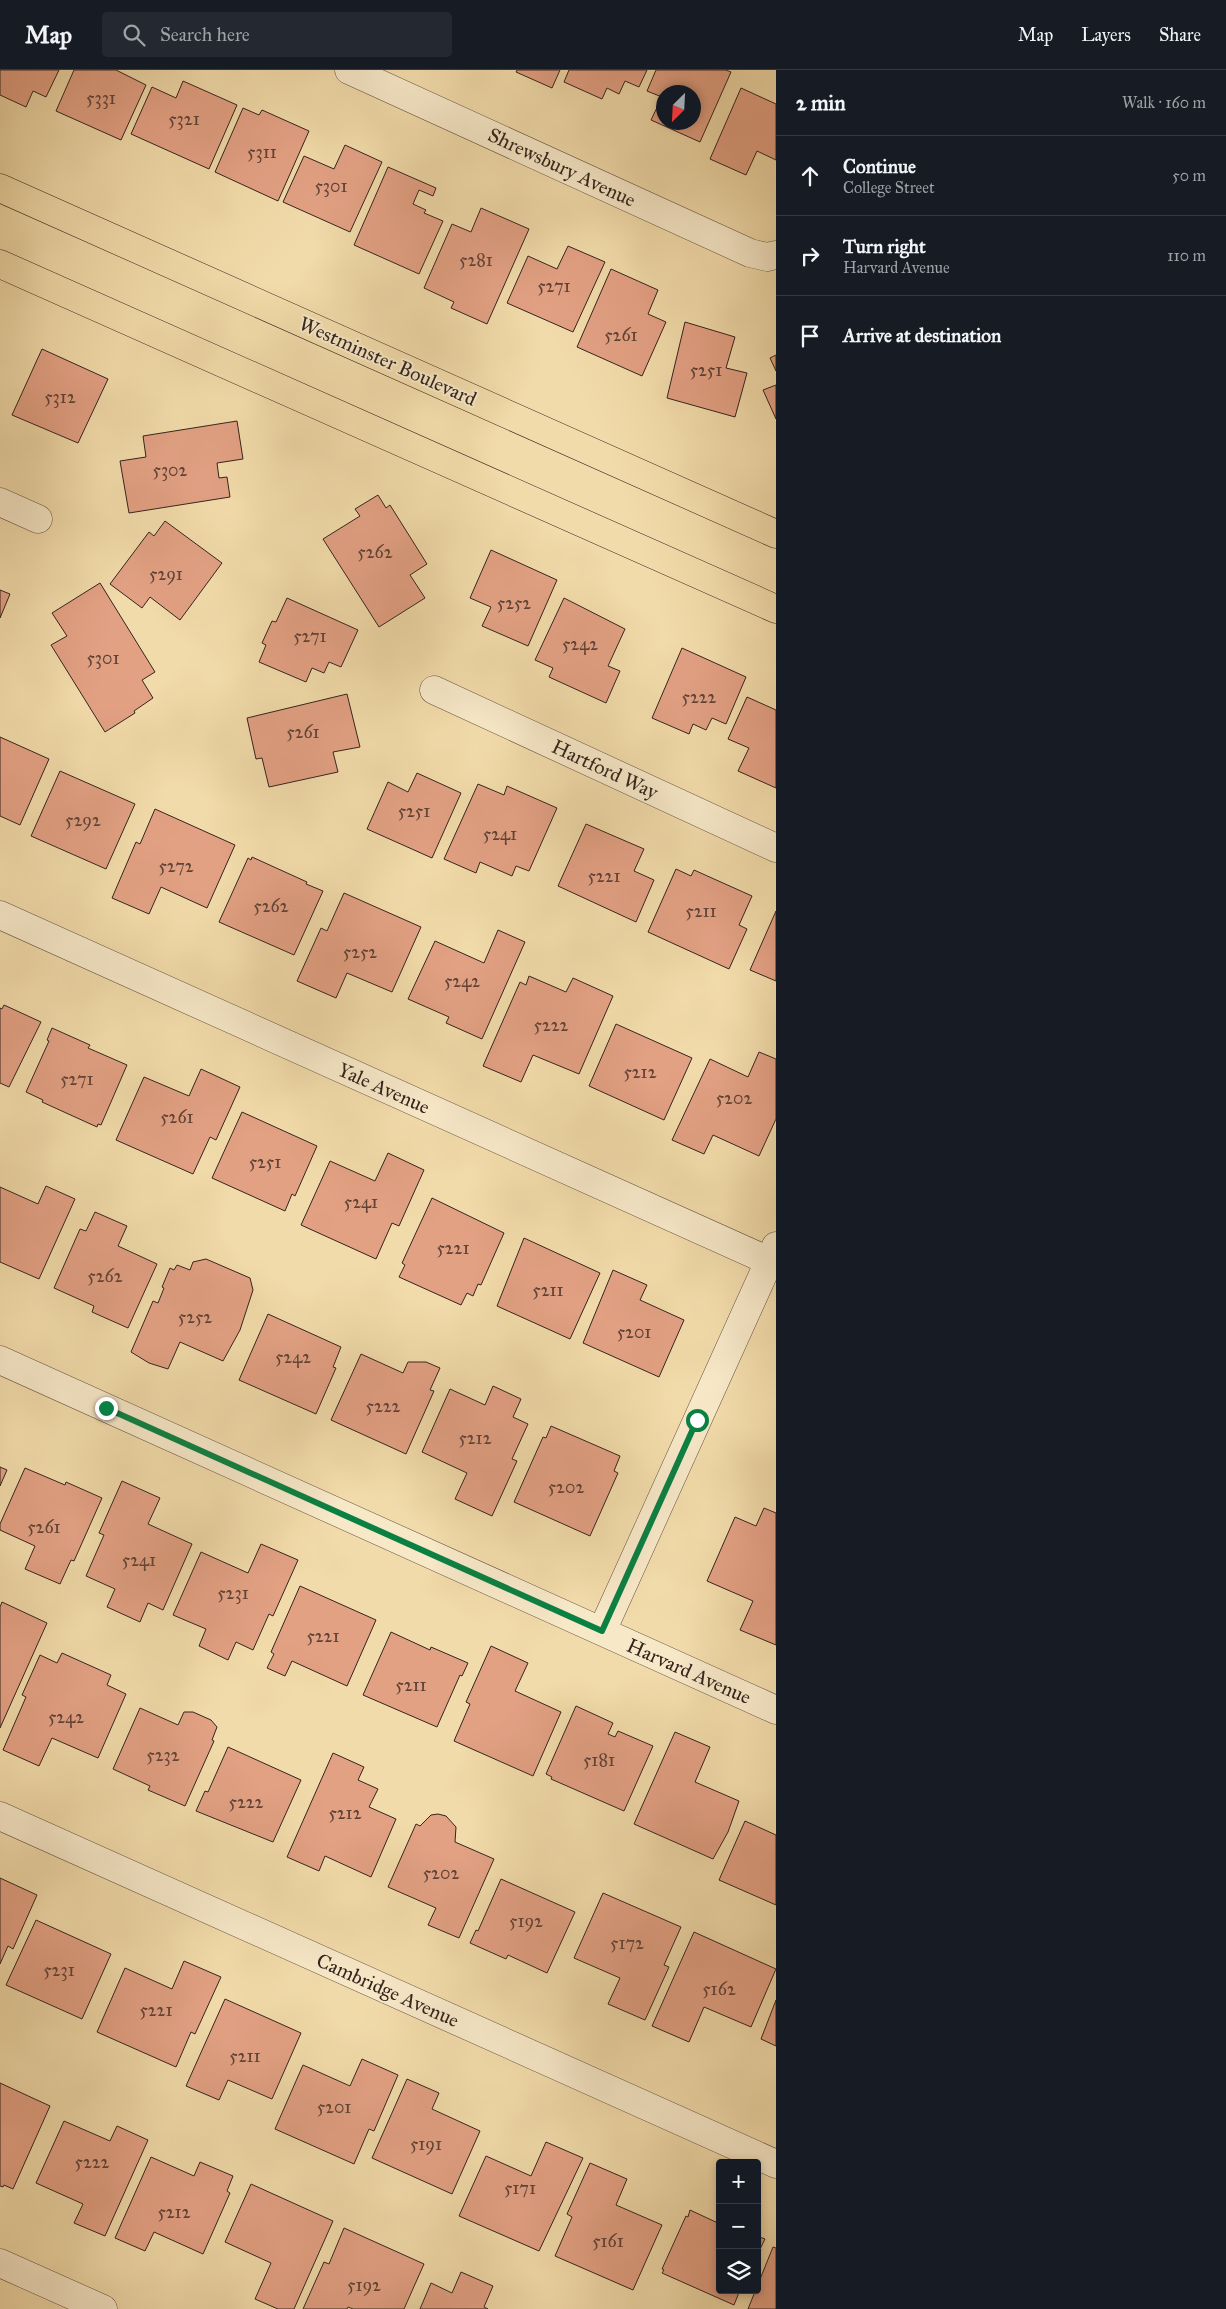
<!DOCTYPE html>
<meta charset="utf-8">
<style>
body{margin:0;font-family:"IM FELL Great Primer",serif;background:#242831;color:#f1f3f6}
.controls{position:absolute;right:15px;bottom:15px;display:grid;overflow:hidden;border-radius:5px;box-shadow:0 2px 8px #0003}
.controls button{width:45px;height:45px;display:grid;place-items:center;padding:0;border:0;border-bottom:1px solid #363941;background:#171b24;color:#f1f3f6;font:25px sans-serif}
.compass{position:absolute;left:656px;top:15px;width:45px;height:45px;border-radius:50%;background:#171b24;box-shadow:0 2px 8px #0003;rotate:204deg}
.stop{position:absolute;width:15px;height:15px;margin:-11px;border:4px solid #0b8043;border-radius:50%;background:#fff}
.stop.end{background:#0b8043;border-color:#fff;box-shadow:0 1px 5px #0008}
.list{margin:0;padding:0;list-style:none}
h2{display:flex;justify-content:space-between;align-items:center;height:65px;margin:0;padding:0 20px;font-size:21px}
h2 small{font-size:16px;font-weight:400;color:#9ea1a6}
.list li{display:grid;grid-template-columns:32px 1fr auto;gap:15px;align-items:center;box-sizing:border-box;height:80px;padding:0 20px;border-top:1px solid #363941}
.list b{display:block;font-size:19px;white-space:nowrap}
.list p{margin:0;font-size:16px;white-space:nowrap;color:#9ea1a6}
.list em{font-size:16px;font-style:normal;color:#9ea1a6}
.icon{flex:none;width:28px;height:28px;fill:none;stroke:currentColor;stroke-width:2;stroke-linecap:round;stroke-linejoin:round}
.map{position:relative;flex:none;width:776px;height:2239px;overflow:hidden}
header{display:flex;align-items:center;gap:30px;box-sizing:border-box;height:70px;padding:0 25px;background:#171b24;border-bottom:1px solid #363941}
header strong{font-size:24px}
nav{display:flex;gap:28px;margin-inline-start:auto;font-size:18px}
.search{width:350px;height:45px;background:#242831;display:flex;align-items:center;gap:12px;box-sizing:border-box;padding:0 18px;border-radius:5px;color:#9ea1a6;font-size:19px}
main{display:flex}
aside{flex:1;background:#171b24}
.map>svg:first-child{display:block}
</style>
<header>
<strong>Map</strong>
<div class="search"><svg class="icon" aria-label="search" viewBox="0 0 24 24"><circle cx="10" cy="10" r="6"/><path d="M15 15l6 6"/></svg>Search here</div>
<nav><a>Map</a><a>Layers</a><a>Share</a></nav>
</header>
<main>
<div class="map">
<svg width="776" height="2239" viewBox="0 0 776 2239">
<rect width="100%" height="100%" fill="#f2dbaa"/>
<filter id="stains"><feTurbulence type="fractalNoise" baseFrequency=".004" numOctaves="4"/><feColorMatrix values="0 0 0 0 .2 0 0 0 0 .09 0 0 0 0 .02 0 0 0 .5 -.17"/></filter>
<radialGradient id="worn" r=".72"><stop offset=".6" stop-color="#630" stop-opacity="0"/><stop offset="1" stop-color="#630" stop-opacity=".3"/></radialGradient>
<path fill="#e3a184" stroke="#34241e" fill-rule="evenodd" d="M0 0H59L46 27 33 21 26 37 0 25Z
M74 0H116L146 15 121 70 56 41Z
M517 0H560L552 18 516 2Z
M569 0H647L639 17 625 11 619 24 607 18 602 29 564 12Z
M656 0H726L731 2 700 72 651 50 662 27 647 21ZM664 22H694V52H664Z
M183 11 237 35 209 99 131 64 152 17 176 28Z
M741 18 776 34V90L757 81 746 105 710 89Z
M243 38 259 45 262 40 309 61 278 131 215 102Z
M345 75 382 92 350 162 283 132 304 86 334 99Z
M388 97 436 118 433 126 419 120 413 134 426 140 424 143 443 151 419 204 354 175Z
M481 138 529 159 487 254 451 238 454 232 424 218 452 154 471 162Z
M568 176 605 192 573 262 507 233 528 186 557 199Z
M611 199 658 220 648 244 666 252 642 306 577 277Z
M685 252 735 267 726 298 747 303 735 347 667 328Z
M42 279 108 309 78 373 12 345Z
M776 285V301L770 288Z
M776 315V349L763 320Z
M237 351 243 389 217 393 219 408 227 407 230 427 129 443 120 391 146 387 143 366Z
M378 425 386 438 390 435 427 494 410 505 425 528 379 557 323 469 360 446 355 439Z
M165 451 222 493 180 550 150 527 142 538 110 514 149 462 154 466Z
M491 480 557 510 528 576 482 556 491 537 470 528Z
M100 513 155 602 142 610 153 628 134 641 135 643 105 662 51 575 67 566 52 543Z
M0 520 10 524 0 548Z
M287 528 358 560 341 597 329 592 324 603 312 598 306 612 259 592 266 575 262 573 272 551 276 552Z
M564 528 625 559 608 596 620 601 606 633 549 607 553 598 535 590Z
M682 578 746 607 726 654 712 648 706 660 693 654 689 664 652 648Z
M347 624 360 677 333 682 338 702 269 717 262 688 256 689 247 648Z
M747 627 776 640V718L738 701 749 678 728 669Z
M0 667 49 689 20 755 0 746Z
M60 701 135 734 106 799 31 766Z
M417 703 461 723 432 788 367 759 388 712 408 722Z
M478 714 504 725 507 716 557 738 529 801 516 796 512 806 480 792 476 803 444 789Z
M155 739 235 775 207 838 161 817 149 844 112 828 136 772 140 774Z
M586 754 644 779 634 801 654 810 636 852 558 816Z
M252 787 307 812 306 814 323 821 294 885 219 852 248 788 251 790Z
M676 799 691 806 694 800 752 826 739 855 747 859 729 899 648 862Z
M344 823 421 857 392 922 347 903 336 928 297 911 321 858 327 861Z
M776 841V911L750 900Z
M498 860 525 872 482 969 446 953 449 947 408 929 435 871 484 893Z
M529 906 566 922 573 908 613 926 579 1004 533 985 521 1012 483 996 520 912 526 915Z
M4 935 41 952 9 1017 0 1013V938L2 939Z
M616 954 692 988 664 1050 589 1016Z
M52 958 90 975 88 978 127 995 101 1055 98 1054 97 1057 42 1032 43 1030 26 1022 49 971 47 970Z
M759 982 776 989V1049L759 1086 713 1065 704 1084 672 1070 710 989 748 1007Z
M201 999 240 1017 216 1070 210 1067 193 1104 116 1070 144 1007 189 1026Z
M242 1042 317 1076 295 1126 292 1124 285 1141 212 1108Z
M388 1083 424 1100 399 1156 392 1153 376 1189 301 1155 330 1091 375 1111Z
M46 1116 75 1129 39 1209 0 1192V1117L38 1134Z
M432 1128 504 1163 481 1215 478 1214 473 1226 467 1223 461 1235 399 1207 405 1195 402 1193Z
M95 1142 127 1156 118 1176 157 1194 128 1258 92 1242 94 1236 54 1218 80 1159 86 1161Z
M524 1168 600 1203 570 1269 497 1236Z
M206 1189 250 1208 253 1220 240 1260 223 1291 180 1272 168 1299 149 1293 131 1282 153 1231 158 1233 164 1218 162 1217 170 1198 174 1200 177 1195 190 1200 193 1192Z
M613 1200 647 1215 640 1230 684 1250 659 1307 583 1273Z
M268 1244 341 1277 333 1297 336 1298 316 1344 239 1310Z
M361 1284 403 1303 408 1292H426L440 1298 430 1320 434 1321 406 1384 331 1350Z
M493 1316 521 1329 513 1347 528 1354 512 1389 517 1391 492 1446 455 1429 467 1403 422 1382 450 1319 485 1335Z
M551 1356 620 1386 614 1401 618 1403 590 1466 514 1432 543 1367 546 1368Z
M0 1397 7 1400 0 1416Z
M25 1398 65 1415 66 1412 102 1428 74 1491 71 1490 60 1514 25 1499 35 1476 0 1460V1454Z
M122 1411 160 1428 148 1454 192 1474 163 1540 148 1533 140 1552 107 1537 115 1519 86 1506 104 1465 99 1463Z
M764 1438 776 1443V1575L740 1560 753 1531 707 1511 735 1447 756 1456Z
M261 1474 298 1490 273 1546 269 1544 253 1580 236 1572 228 1590 199 1576 206 1559 173 1545 201 1482 248 1503Z
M300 1516 376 1550 347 1616 292 1591 285 1606 267 1598 274 1584 271 1582Z
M2 1532 47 1553 0 1658V1537Z
M391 1562 430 1580 431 1577 468 1593 462 1606 460 1605 437 1657 363 1625Z
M491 1576 528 1593 515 1621 561 1642 533 1706 454 1671 470 1634 466 1632Z
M62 1583 111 1605 107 1615 126 1624 98 1688 52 1668 39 1696 3 1680 26 1627 22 1625 40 1585 57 1593Z
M576 1636 613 1653 608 1664 615 1667 618 1661 653 1676 624 1741 551 1709 552 1707 546 1704Z
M140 1638 178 1655 184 1642H193L211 1650 217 1657 212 1670 214 1671 185 1736 148 1720 150 1716 113 1699Z
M675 1662 710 1677 695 1712 739 1731 728 1762 713 1789 634 1754Z
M228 1677 301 1710 273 1772 196 1741 205 1721 208 1722Z
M333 1683 364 1697 358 1710 378 1719 369 1737 396 1749 371 1807 325 1786 319 1801 287 1787Z
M438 1744 446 1746 456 1757 455 1772 494 1789 459 1868 428 1855 436 1838 388 1817 416 1754 420 1756 431 1745Z
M745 1751 776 1765V1835L719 1810Z
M0 1808 37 1825 13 1879 8 1876 0 1894Z
M501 1809 575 1842 547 1903 508 1885 506 1889 470 1873 476 1860 478 1861Z
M603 1823 681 1857 664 1895 669 1897 645 1950 608 1934 620 1908 574 1888Z
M36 1850 111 1884 82 1949 6 1915Z
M694 1862 776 1899 751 1957 704 1937 689 1972 652 1956Z
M184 1891 221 1907 195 1964 191 1962 176 1997 97 1962 125 1898 172 1919Z
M225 1929 301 1963 272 2029 228 2010 219 2030 186 2016Z
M776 1930V1976L761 1969Z
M362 1989 398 2005 374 2061 369 2059 354 2094 275 2059 303 1995 350 2016Z
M407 2009 439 2023 432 2039 480 2061 452 2124 372 2088Z
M0 2013 50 2036 13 2119 4 2115 3 2117 0 2116Z
M64 2051 110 2071 117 2056 148 2070 105 2166 74 2153 83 2134 36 2113Z
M546 2072 583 2088 539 2181 459 2146 486 2086 531 2106Z
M151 2087 194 2106 200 2092 233 2106 227 2121 230 2123 203 2184 154 2162 145 2181 115 2168Z
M590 2093 627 2109 616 2135 662 2155 633 2220 555 2186 572 2147 567 2144Z
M251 2114 333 2151 294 2239H278L255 2229 271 2193 225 2172Z
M690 2140 720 2154V2220H740L734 2235 662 2203 664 2200 662 2199 686 2146 688 2147Z
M344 2158 424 2194 404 2239H353L348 2237 347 2239H303L324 2192 329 2194Z
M757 2166 765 2169 759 2181H757Z
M773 2177 776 2178V2239H748Z
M461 2202 493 2216 484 2237 488 2239H420L431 2213 452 2223Z"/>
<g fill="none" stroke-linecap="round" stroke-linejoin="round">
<g stroke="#645241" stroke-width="29">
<path id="minor" d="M349 0 750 183 767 187 776 185
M0 432 38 449
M434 620 776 778
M0 845 769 1191
M0 1290 776 1640
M602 1561 776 1176
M0 1746 776 2094
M0 2193 103 2239"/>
</g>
<g stroke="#34241e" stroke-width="29">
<path id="major" d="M0 118 776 464
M0 194 776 539"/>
</g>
<use href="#minor" stroke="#f7e8c8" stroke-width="28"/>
<use href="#major" stroke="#f2dbaa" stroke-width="28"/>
</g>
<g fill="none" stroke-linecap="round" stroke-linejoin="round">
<path stroke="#0b8043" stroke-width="6" d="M106 1338 602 1561 697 1350"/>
</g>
<g text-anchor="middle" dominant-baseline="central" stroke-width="4" stroke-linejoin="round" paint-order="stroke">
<g font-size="18" fill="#604338">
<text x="101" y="28">5331</text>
<text x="184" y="49">5321</text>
<text x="262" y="82">5311</text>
<text x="331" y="116">5301</text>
<text x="476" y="190">5281</text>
<text x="554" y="216">5271</text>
<text x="621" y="265">5261</text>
<text x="706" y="300">5251</text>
<text x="60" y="327">5312</text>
<text x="170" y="400">5302</text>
<text x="375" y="482">5262</text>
<text x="166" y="504">5291</text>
<text x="514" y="533">5252</text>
<text x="310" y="566">5271</text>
<text x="580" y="574">5242</text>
<text x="103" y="588">5301</text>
<text x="699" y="627">5222</text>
<text x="303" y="662">5261</text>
<text x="414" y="741">5251</text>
<text x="83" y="750">5292</text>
<text x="500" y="764">5241</text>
<text x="176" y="796">5272</text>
<text x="604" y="806">5221</text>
<text x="271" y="836">5262</text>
<text x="701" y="841">5211</text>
<text x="360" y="882">5252</text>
<text x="462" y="911">5242</text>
<text x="551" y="955">5222</text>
<text x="640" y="1002">5212</text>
<text x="77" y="1009">5271</text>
<text x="734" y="1028">5202</text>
<text x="177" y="1047">5261</text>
<text x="265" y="1092">5251</text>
<text x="361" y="1132">5241</text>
<text x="453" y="1178">5221</text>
<text x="105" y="1206">5262</text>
<text x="548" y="1220">5211</text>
<text x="195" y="1247">5252</text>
<text x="634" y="1262">5201</text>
<text x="293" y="1287">5242</text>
<text x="383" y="1336">5222</text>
<text x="475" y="1368">5212</text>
<text x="566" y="1417">5202</text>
<text x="44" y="1457">5261</text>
<text x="139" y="1490">5241</text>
<text x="233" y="1523">5231</text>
<text x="323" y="1566">5221</text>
<text x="411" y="1615">5211</text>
<text x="66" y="1647">5242</text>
<text x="163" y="1685">5232</text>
<text x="599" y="1690">5181</text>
<text x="246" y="1732">5222</text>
<text x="345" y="1743">5212</text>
<text x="441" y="1803">5202</text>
<text x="526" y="1851">5192</text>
<text x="627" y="1873">5172</text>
<text x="59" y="1900">5231</text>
<text x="719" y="1919">5162</text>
<text x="156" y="1940">5221</text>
<text x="245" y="1986">5211</text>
<text x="334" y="2037">5201</text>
<text x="426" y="2074">5191</text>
<text x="92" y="2092">5222</text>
<text x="520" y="2118">5171</text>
<text x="174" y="2142">5212</text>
<text x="608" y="2171">5161</text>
<text x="364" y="2215">5192</text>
</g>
<g font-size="20" fill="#34241e" stroke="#f7e8c8">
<text transform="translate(562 97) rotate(25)">Shrewsbury Avenue</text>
<text transform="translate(388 291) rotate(24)">Westminster Boulevard</text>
<text transform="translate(605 699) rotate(25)">Hartford Way</text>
<text transform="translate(384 1018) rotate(24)">Yale Avenue</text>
<text transform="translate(689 1601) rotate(24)">Harvard Avenue</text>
<text transform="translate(388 1920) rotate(24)">Cambridge Avenue</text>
</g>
</g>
<rect width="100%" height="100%" filter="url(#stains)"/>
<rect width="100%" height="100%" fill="url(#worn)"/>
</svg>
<div class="controls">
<button>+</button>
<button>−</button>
<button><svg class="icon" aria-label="layers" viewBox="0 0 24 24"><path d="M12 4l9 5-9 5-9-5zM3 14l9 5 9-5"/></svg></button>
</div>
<svg class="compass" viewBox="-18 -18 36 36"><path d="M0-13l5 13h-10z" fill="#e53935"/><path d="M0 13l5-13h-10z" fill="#9ea1a6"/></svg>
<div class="stop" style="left:697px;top:1350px"></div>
<div class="stop end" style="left:106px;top:1338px"></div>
</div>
<aside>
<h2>2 min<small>Walk · 160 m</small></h2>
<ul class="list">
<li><svg class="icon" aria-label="ahead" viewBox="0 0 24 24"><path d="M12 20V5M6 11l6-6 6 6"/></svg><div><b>Continue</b><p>College Street</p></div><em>50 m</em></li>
<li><svg class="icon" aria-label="right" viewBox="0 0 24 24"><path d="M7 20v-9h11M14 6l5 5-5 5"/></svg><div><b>Turn right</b><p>Harvard Avenue</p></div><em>110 m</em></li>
<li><svg class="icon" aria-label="arrive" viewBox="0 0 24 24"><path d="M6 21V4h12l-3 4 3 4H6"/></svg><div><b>Arrive at destination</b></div></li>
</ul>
</aside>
</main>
